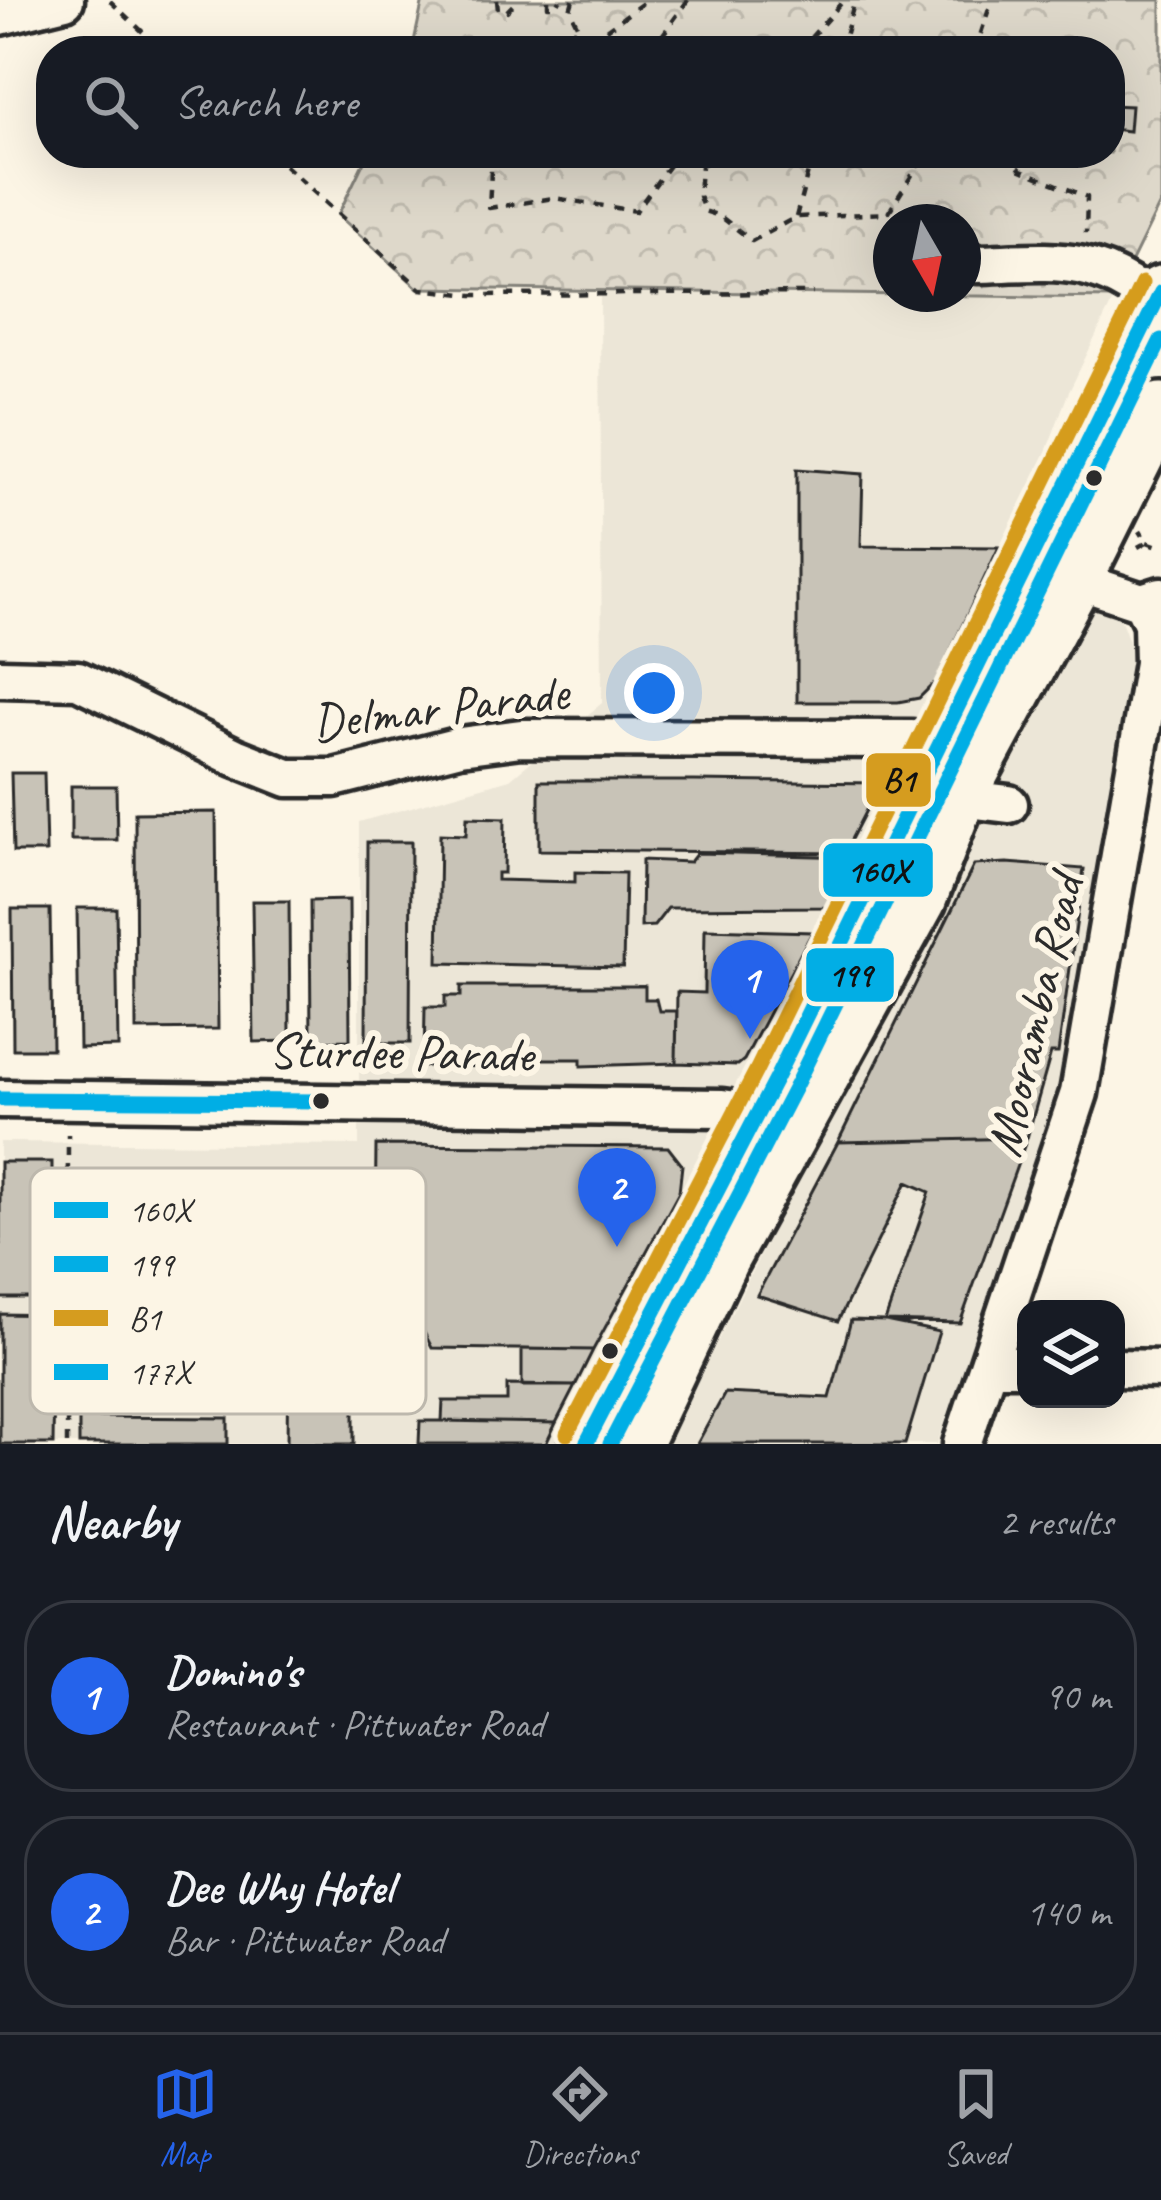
<!DOCTYPE html>
<meta charset="utf-8">
<style>
body{margin:0;font-family:Caveat,sans-serif;background:#242831;color:#f1f3f6}
.controls{position:absolute;right:36px;bottom:36px;display:grid;overflow:hidden;border-radius:24px;box-shadow:0 12px 48px #0002}
.controls button{width:108px;height:108px;display:grid;place-items:center;padding:0;border:0;border-bottom:3px solid #363941;background:#171b24;color:#f1f3f6;font:60px sans-serif}
.compass{position:absolute;left:873px;top:204px;width:108px;height:108px;border-radius:50%;background:#171b24;box-shadow:0 12px 48px #0002;rotate:171deg}
.you{position:absolute;left:654px;top:693px;width:42px;height:42px;margin:-30px;border:9px solid #fff;border-radius:50%;background:#1a73e8;box-shadow:0 0 0 18px #1a73e833}
.badge{display:grid;place-items:center;width:78px;height:78px;border-radius:50%;background:#2563eb;color:#fff;font-size:39px;font-weight:700}
.pin{position:absolute;translate:-50% -99px;filter:drop-shadow(0 3px 6px #0008)}
.pin::after{content:'';position:absolute;top:63px;width:42px;height:36px;background:inherit;clip-path:polygon(0 0,100% 0,50% 100%)}
.list{margin:0;padding:0;list-style:none}
h2{display:flex;justify-content:space-between;align-items:center;height:156px;margin:0;padding:0 48px;font-size:51px}
h2 small{font-size:39px;font-weight:400;color:#9ea1a6}
.list li{display:grid;grid-template-columns:78px 1fr auto;gap:36px;align-items:center;box-sizing:border-box;height:192px;margin:0 24px 24px;padding:0 24px;border:3px solid #363941;border-radius:48px}
.list b{display:block;font-size:45px;white-space:nowrap}
.list p{margin:0;font-size:39px;white-space:nowrap;color:#9ea1a6}
.list em{font-size:39px;font-style:normal;color:#9ea1a6}
.icon{flex:none;width:66px;height:66px;fill:none;stroke:currentColor;stroke-width:2;stroke-linecap:round;stroke-linejoin:round}
.map{position:relative;flex:none;width:1161px;height:1444px;overflow:hidden}
.search{position:absolute;background:#171b24;box-shadow:0 12px 48px #0002;left:36px;right:36px;top:36px;height:132px;display:flex;align-items:center;gap:30px;box-sizing:border-box;padding:0 42px;border-radius:48px;color:#9ea1a6;font-size:45px}
.sheet{height:588px;background:#171b24}
nav{display:flex;justify-content:space-around;align-items:center;box-sizing:border-box;height:168px;border-top:3px solid #363941;background:#171b24;font-size:33px;color:#9ea1a6}
nav a{display:grid;justify-items:center;gap:6px}
nav .on{color:#2563eb}
.map>svg:first-child{display:block}
</style>
<div class="map">
<svg width="1161" height="1444" viewBox="0 0 1161 1444">
<defs>
<pattern id="forest-crowns" width="20" height="18" patternUnits="userSpaceOnUse" patternTransform="scale(3)"><rect width="20" height="18" fill="#ded8ca"/><path d="M2 6a3 3 0 1 1 6 0M12 15a3 3 0 1 1 6 0" fill="none" stroke="#bfbaae"/></pattern>
</defs>
<rect width="100%" height="100%" fill="#fcf5e5"/>
<filter id="ink" filterUnits="userSpaceOnUse"><feTurbulence type="fractalNoise" baseFrequency=".00833" numOctaves="2"/><feDisplacementMap in="SourceGraphic" scale="24" xChannelSelector="R" yChannelSelector="G"/><feConvolveMatrix kernelMatrix="1 2 1 2 8 2 1 2 1" color-interpolation-filters="sRGB"/></filter>
<g filter="url(#ink)">
<path fill="#ece6d7" d="M600 290 1114 298 1067 396 1006 560 755 1064 554 1444H0V1142L359 1145V822L510 779 602 703Z
M1082 602 1118 612 1138 666 1060 1102 937 1444H667Z"/>
<path fill="url(#forest-crowns)" stroke="#84827a" stroke-width="3" fill-rule="evenodd" d="M423 0H1161V202L1114 298 418 288 338 215 368 153H1110V51H412ZM891 222H963V294H891Z"/>
<path fill="#c8c3b7" stroke="#2b2b2b" stroke-width="3" d="M1110 105 1131 106 1129 131 1110 129Z
M797 469 863 474 861 546 999 547 936 681 919 698 898 702H797Z
M11 773H44L46 852H13Z
M539 781H694L880 783 844 853 539 850Z
M71 786H116L117 840H71Z
M216 812 218 1029 136 1030 135 813Z
M467 817 505 818 504 873H497V880L575 882V872L625 873 623 967 438 963 440 834 466 835Z
M367 842H411L410 1043H366Z
M697 853 852 857 828 907 668 908 654 926 641 927 642 860 690 862Z
M1007 863 1084 869 1058 1053H1051L1027 1138 838 1142 974 865Z
M349 900 350 1040 311 1041 310 901Z
M252 901H289L290 1041 254 1042Z
M77 908H116L118 1047 79 1048Z
M12 909H50L52 1049H13Z
M705 929 812 932 744 1060 738 1065 676 1063 677 992 704 993Z
M461 986H645V999H656L659 1011H677L676 1063 581 1066V1059H520V1067L424 1066 425 1007H445V996H461Z
M1027 1138 960 1323 885 1321 930 1192 907 1182 838 1321 757 1295 838 1142Z
M376 1145 668 1147 682 1165 679 1192 593 1350 432 1348 375 1236Z
M0 1162H52V1298H0Z
M0 1314 55 1315 53 1444H0Z
M851 1320 885 1321 939 1332 905 1444H697L725 1393 830 1398Z
M522 1349 593 1350 575 1386H522Z
M288 1358H354V1444H287Z
M507 1385 575 1386 556 1423 442 1421 443 1401H507Z
M79 1417 228 1418V1444H79Z
M420 1421H442L556 1423 546 1444H419Z"/>
<g fill="none" stroke-linecap="round" stroke-linejoin="round">
<g stroke="#2b2b2b" stroke-width="45">
<path id="minor" d="M0 16 65 0
M977 264C1051 262 1094 252 1155 304
M1076 580 1142 602 1161 596
M0 678 78 680 235 757 288 778H334L460 746 521 738 912 739 959 746
M959 798 1009 804
M0 1099 722 1108 757 1113 776 1122
M988 1366H1026
M1116 1368 1161 1369
M962 1444 1079 1093 1153 663 1152 623 1142 602"/>
</g>
<g stroke="#2b2b2b" stroke-width="60">
<path id="highway" d="M586 1444 776 1078 1161 292
M635 1444 722 1260 920 900 959 798 1076 580 1161 409"/>
</g>
<path stroke="#2b2b2b" stroke-width="4.5" stroke-dasharray="9 9" stroke-linecap="butt" d="M497 0 498 10 507 11 518 0
M548 0V6H557L560 0
M110 1 163 51
M536 51 548 40 579 29 570 10 573 0
M577 51 647 0
M651 51 688 0
M799 51 844 0
M841 51 855 0
M975 51 992 0
M271 153 421 289 472 295 813 293
M492 153 489 208 554 198 636 211 678 153
M718 153 717 159 701 165 699 196 704 211 720 216 752 241 796 217 888 213 926 153
M1007 153 1021 170 1087 197 1086 233
M796 217 813 153
M1147 542 1161 547
M1138 547 1147 542 1140 531
M67 1444 68 1134"/>
<use href="#minor" stroke="#fcf5e5" stroke-width="36"/>
<use href="#highway" stroke="#fcf5e5" stroke-width="51"/>
<g stroke="#fcf5e5" stroke-width="24">
<path id="bus-1" d="M586 1444 776 1078 1161 292"/>
</g>
<g stroke="#fcf5e5" stroke-width="24">
<path id="bus-2" d="M610 1444 795 1087 1161 340"/>
</g>
<g stroke="#fcf5e5" stroke-width="24">
<path id="bus-3" d="M567 1434 757 1069 1142 283"/>
</g>
<g stroke="#fcf5e5" stroke-width="24">
<path id="bus-4" d="M0 1099 325 1101"/>
</g>
<use href="#bus-1" stroke="#02aee5" stroke-width="15"/>
<use href="#bus-2" stroke="#02aee5" stroke-width="15"/>
<use href="#bus-3" stroke="#d59c1f" stroke-width="15"/>
<use href="#bus-4" stroke="#02aee5" stroke-width="15"/>
</g>
</g>
<g fill="#2b2b2b" stroke="#fcf5e5" stroke-width="4.5">
<circle cx="1094" cy="478" r="10"/>
<circle cx="321" cy="1101" r="10"/>
<circle cx="610" cy="1351" r="10"/>
</g>
<g text-anchor="middle" dominant-baseline="central" stroke-width="12" stroke-linejoin="round" paint-order="stroke">
<g font-size="51" fill="#2b2b2b" stroke="#fcf5e5">
<text transform="translate(440 707) rotate(-7)">Delmar Parade</text>
<text transform="translate(1034 1016) rotate(-77)">Mooramba Road</text>
<text transform="translate(401 1052) rotate(1)">Sturdee Parade</text>
</g>
</g>
<rect x="30" y="1168" width="396" height="246" rx="18" fill="#fcf5e5" stroke="#bdb8ad" stroke-width="3"/>
<rect x="54" y="1202" width="54" height="16" fill="#02aee5"/>
<rect x="54" y="1256" width="54" height="16" fill="#02aee5"/>
<rect x="54" y="1310" width="54" height="16" fill="#d59c1f"/>
<rect x="54" y="1364" width="54" height="16" fill="#02aee5"/>
<g font-size="33" fill="#2b2b2b">
<text x="129" y="1222">160X</text>
<text x="129" y="1276">199</text>
<text x="129" y="1330">B1</text>
<text x="129" y="1384">177X</text>
</g>
<g stroke="#fcf5e5" stroke-width="4.5">
<rect x="864" y="751" width="69" height="58" rx="12" fill="#d59c1f"/>
<rect x="821" y="841" width="114" height="58" rx="12" fill="#02aee5"/>
<rect x="804" y="946" width="92" height="58" rx="12" fill="#02aee5"/>
</g>
<g font-size="33" text-anchor="middle" font-weight="bold" fill="#111">
<text x="899" y="791">B1</text>
<text x="878" y="882">160X</text>
<text x="850" y="986">199</text>
</g>
</svg>
<div class="controls">
<button><svg class="icon" aria-label="layers" viewBox="0 0 24 24"><path d="M12 4l9 5-9 5-9-5zM3 14l9 5 9-5"/></svg></button>
</div>
<svg class="compass" viewBox="-18 -18 36 36"><path d="M0-13l5 13h-10z" fill="#e53935"/><path d="M0 13l5-13h-10z" fill="#9ea1a6"/></svg>
<div class="you"></div>
<div class="pin badge" style="left:750px;top:1039px">1</div>
<div class="pin badge" style="left:617px;top:1247px">2</div>
<div class="search"><svg class="icon" aria-label="search" viewBox="0 0 24 24"><circle cx="10" cy="10" r="6"/><path d="M15 15l6 6"/></svg>Search here</div>
</div>
<section class="sheet">
<h2>Nearby<small>2 results</small></h2>
<ul class="list">
<li><span class="badge">1</span><div><b>Domino's</b><p>Restaurant · Pittwater Road</p></div><em>90 m</em></li>
<li><span class="badge">2</span><div><b>Dee Why Hotel</b><p>Bar · Pittwater Road</p></div><em>140 m</em></li>
</ul>
</section>
<nav>
<a class="on"><svg class="icon" aria-label="map" viewBox="0 0 24 24"><path d="M3 6l6-2 6 2 6-2v14l-6 2-6-2-6 2zM9 4v14M15 6v14"/></svg>Map</a>
<a><svg class="icon" aria-label="directions" viewBox="0 0 24 24"><path d="M12 3l9 9-9 9-9-9zM9 14v-3h6M13 9l2 2-2 2"/></svg>Directions</a>
<a><svg class="icon" aria-label="saved" viewBox="0 0 24 24"><path d="M7 4h10v16l-5-4-5 4z"/></svg>Saved</a>
</nav>
